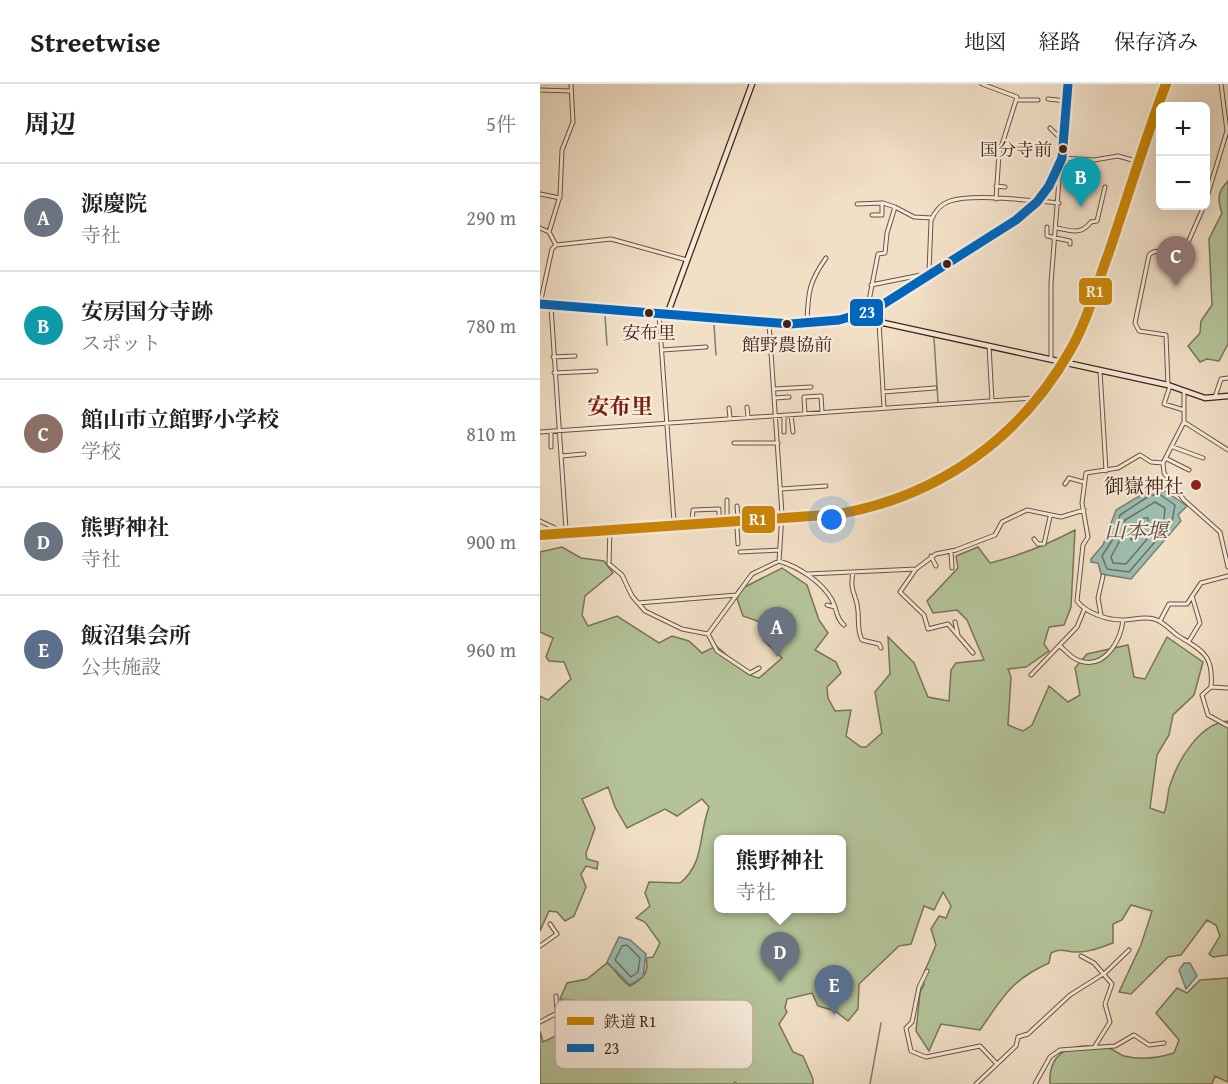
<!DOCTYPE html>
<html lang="ja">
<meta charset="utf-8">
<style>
body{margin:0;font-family:"Gentium Book Plus","Noto Serif JP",serif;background:#f2f2f2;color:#202124}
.controls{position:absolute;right:18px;top:18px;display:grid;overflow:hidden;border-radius:9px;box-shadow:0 6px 24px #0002}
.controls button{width:54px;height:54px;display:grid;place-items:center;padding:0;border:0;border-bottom:2px solid #e0e0e0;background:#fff;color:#202124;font:30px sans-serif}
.you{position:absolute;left:292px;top:436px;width:21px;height:21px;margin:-15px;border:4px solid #fff;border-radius:50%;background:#1a73e8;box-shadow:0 0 0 9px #1a73e833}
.badge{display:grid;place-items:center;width:39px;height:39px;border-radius:50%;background:#8f2418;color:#fff;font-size:20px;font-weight:700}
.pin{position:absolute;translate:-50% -50px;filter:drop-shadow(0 2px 3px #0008)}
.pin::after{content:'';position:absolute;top:32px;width:21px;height:18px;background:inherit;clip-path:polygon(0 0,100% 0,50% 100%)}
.popup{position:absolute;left:174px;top:751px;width:132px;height:78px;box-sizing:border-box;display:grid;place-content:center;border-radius:9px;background:#fff;filter:drop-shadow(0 2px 4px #0005);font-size:20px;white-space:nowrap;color:#757577}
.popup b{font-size:22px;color:#202124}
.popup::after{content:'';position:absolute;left:50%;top:100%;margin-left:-12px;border:12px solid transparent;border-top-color:#fff}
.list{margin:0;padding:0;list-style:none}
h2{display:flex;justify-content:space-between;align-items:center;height:78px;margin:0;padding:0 24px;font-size:26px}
h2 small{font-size:20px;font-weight:400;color:#757577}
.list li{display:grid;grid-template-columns:39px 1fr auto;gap:18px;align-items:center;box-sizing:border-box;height:108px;padding:0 24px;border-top:2px solid #e0e0e0}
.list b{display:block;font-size:22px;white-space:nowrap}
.list p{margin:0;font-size:20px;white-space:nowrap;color:#757577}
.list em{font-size:20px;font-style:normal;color:#757577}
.map{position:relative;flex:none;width:688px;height:1000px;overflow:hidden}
header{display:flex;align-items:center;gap:36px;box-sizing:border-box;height:84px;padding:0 30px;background:#fff;border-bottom:2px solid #e0e0e0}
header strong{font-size:28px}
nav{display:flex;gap:33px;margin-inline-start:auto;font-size:21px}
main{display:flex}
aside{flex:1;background:#fff}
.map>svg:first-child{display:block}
</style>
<header>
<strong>Streetwise</strong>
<nav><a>地図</a><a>経路</a><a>保存済み</a></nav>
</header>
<main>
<aside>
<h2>周辺<small>5件</small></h2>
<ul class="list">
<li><span class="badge" style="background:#6b7280">A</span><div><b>源慶院</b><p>寺社</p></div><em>290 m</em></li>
<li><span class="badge" style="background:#0f9aa8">B</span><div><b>安房国分寺跡</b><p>スポット</p></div><em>780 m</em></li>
<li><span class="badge" style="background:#8d6e63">C</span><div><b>館山市立館野小学校</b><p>学校</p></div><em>810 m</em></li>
<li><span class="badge" style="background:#6b7280">D</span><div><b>熊野神社</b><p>寺社</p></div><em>900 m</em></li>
<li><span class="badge" style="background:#5c6f8a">E</span><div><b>飯沼集会所</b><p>公共施設</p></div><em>960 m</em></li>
</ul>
</aside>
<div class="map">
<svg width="688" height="1000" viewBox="0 0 688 1000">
<rect width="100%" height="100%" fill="#f1dfc6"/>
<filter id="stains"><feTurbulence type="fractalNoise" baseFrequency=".00333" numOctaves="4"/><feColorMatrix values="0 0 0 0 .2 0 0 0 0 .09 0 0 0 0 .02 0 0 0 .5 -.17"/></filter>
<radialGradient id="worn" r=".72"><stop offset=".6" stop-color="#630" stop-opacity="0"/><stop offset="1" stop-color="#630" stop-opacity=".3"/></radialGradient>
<path fill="#b4c399" stroke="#7a7358" stroke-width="1.5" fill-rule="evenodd" d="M688 97V260L679 277 667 275 660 278 648 262 660 249 661 237 672 221 669 155 682 129C677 115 678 107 688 97Z
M535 446 531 523 524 541 509 543 504 560 509 567 486 583 468 585 471 593 468 641 483 647 492 641 509 602 528 618 540 611 535 584 547 570 588 561 594 593 605 595 627 553 663 578 654 611 633 631 629 651 617 671 610 724 624 729C628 720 627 710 630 701 638 676 660 639 688 637V871L673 873 669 870 680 852 676 841 667 836 641 871 628 873 591 910 579 908 601 861 612 827 591 821 582 836 573 840V859C561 863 548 869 535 868 524 867 521 864 511 869L509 879C471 896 463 913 440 946L401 940 389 967 376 947 380 908 384 901 383 891 396 861 391 845 399 832 406 834 411 822 403 808 394 826 384 822 371 860 359 862 319 900 318 925 308 937 295 927 278 922 272 909 247 915 245 924 247 928 239 940 253 968 263 972 273 995V1000H197L195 998 193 1000H0V947L3 958C24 949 34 938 56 950L60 939 34 916 20 915 27 899 47 895 67 879C76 886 80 896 90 902 102 895 110 889 106 874L113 873 120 859 105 838 96 834 110 822 105 809 109 798 140 799C165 779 158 752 169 723L162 715 137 732 125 725 87 744 75 723 68 703 42 715 55 744 46 769 47 775 58 778 57 785 46 782 41 790 46 803 34 832 25 837 17 828 9 827 0 847V612L8 616 31 595 24 578 9 577 6 573 13 554 0 548V468L22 463 41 474 64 477 73 489 45 512 42 531 48 542 77 532 119 559 132 552 149 557 162 569 176 562C189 571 203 592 219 594L242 574 223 556V539L203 532 196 512 197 507 242 484 267 501 279 536 288 549 275 566 296 578 301 589 287 603 288 614 295 627 311 626 306 652 321 663H326L342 649 335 608 350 590 348 553 374 579 388 613 409 617 411 586 416 579 444 576 427 536 417 526 393 529 387 517 418 484 416 472 438 463 450 479C481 471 507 461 535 446ZM178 756H302V824H178Z
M688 894V998L675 992 672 1000H510C508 964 536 958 568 964 574 965 578 970 584 972 600 976 618 974 634 969L639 956 616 929 637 904 647 909 660 896Z"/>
<path fill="#9bbdb0" stroke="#777f73" stroke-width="1.5" d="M621 404 647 422 638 431 641 437 591 495 561 490 558 479 551 478V475L563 461 576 426 611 405Z
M79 853 90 856 106 870 103 893 90 901 67 878Z
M644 879H650L657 892 646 905 639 886Z"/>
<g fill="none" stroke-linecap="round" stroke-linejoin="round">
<path stroke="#6e7064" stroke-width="1.5" d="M619 410 635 421 632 438 589 488 567 485 562 472 573 455 580 431 609 412Z
M615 418 625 424 624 435 586 480 573 479 571 473 579 458 585 436Z
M604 434H608V438L595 455 591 456 592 442Z
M87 861 100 874 98 888 91 893 75 876 82 862Z"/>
<path stroke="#777f73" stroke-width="1.5" d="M65 231 67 261
M174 240 176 271
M394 254 398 318
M330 1000 341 939"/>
<g stroke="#6d5243" stroke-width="5">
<path id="street" d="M442 0 477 13 459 70 456 115
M0 6 31 7
M508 15 526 17
M476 16H498
M510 44 519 53 524 55
M522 74 554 76 578 72 596 77
M456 102 465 103
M0 110 20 114
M666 116 687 47 681 0
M317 120 343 119 355 123
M332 131H342V119
M507 143V152L530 157V160
M0 144 9 148
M517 144C532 147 541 151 551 138L557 137 565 103
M16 161 9 148 20 112 22 66 33 38 31 0
M389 188 391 137C394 128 401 120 410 117 434 109 492 117 519 119
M331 201 386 190
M0 220 12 165 16 161 71 155 147 176
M11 223 26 445
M327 227 338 170 345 169 347 149 355 123 374 133 392 134
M119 231 134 438
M267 238C268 208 269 198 286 174
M339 238 344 324
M229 239 242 430 239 477
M449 262 452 317
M122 266 166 263
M13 273 35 272
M511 275V199L520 83
M560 287 566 387
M14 289 56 287
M628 301 626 251 599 247 595 239 609 171 613 168 646 163 664 122
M630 302 624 320 644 326
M234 305 271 303
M343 308 395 304
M644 308V338L623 379 624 389 644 416 680 448 688 483
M675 313 681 295 688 294
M235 314 249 313
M207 323 208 333
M189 324 190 334
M265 330 264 313 281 312 282 328
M244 331V348
M251 331 253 348
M644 338 688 366
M11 347V363
M0 348 493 314
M194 359H238
M633 363 663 374
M21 372 44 370
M627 375 649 386
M623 379 611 378 600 371 578 384 546 389 542 419 548 453 543 461 537 517C546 529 567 536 582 536 593 536 603 532 614 535 623 537 630 546 637 551 662 567 674 570 671 603
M525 400 529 394 543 398
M241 405 286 402
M187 416V434
M197 422 198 433
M0 437 19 446 242 430
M152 437 153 426 179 425V435
M70 443 69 480 82 491 92 512 105 527 142 545 168 550 212 490 239 477C259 483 282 498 292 516 297 525 296 535 304 541
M197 443 198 460
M494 455 498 460H504L510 433
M200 468 240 466
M411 468 412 484
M391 472 396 482
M376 485 360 508 384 531 388 545 408 540 433 569
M313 488C309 510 317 509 318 527 319 538 317 546 322 556L339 560 341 564
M268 490 376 485 396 470 416 466 455 451 462 438 487 426 521 433 544 426
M98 519 197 511
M287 521 295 523
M561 531 558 514 563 492
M620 537 629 520H647L661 499 688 492
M415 538 418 551
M168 550 177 567 210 589 219 584
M649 557 660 539 652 512
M520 562C527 568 534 577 544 578 567 582 581 555 583 536
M491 591 537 543 544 526
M688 604 671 603 662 611 668 631 688 642
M0 862 17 850 10 840
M541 872 554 879 572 900 565 920 570 938 555 962
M387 887 379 903 372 938 366 944 371 967 386 973 440 962 457 980
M0 938 17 929 16 912
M436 1000 476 962 478 953 488 950 530 911 565 889 589 866
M495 1000 510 973 520 966 575 962 594 951 609 961 624 959"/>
</g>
<g stroke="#412317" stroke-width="7">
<path id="secondary" d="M327 228 339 238 628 301 665 314 688 312
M127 231 212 0"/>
</g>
<g stroke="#412317" stroke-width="9">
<path id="highway" d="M0 220 250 240 299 236 334 226 476 136 497 118 509 102 522 74 528 0"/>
</g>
<use href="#street" stroke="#f6eada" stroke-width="3"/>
<use href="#secondary" stroke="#f6eada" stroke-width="4.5"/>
<use href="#highway" stroke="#e8c083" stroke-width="7"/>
<g stroke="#f6eada" stroke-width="14">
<path id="bus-1" d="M0 220 250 240 299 236 334 226 476 136 497 118 509 102 522 74 528 0"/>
</g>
<use href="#bus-1" stroke="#0065bd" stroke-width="9"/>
<g stroke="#f6eada" stroke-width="15">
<path id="rail-1" d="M0 451 299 430C399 412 481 354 531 265 548 235 557 200 569 168 588 112 605 55 626 0"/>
</g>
<use href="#rail-1" stroke="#ca8506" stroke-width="10"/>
</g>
<g fill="#412317" stroke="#f6eada" stroke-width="2">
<circle cx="523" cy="65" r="5"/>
<circle cx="407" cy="180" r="5"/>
<circle cx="109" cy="229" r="5"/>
<circle cx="247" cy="240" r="5"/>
</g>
<circle fill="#8f2418" stroke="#f6eada" stroke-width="2" cx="656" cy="401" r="6"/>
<g text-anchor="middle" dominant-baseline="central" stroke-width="4.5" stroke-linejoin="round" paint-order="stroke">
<g font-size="18" fill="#412317" stroke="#f6eada">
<text x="512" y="65" text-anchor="end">国分寺前</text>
<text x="109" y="248">安布里</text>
<text x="247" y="260">館野農協前</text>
</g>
<g font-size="20" fill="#412317" stroke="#f6eada" text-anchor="end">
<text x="644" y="401">御嶽神社</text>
</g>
<g font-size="21" font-style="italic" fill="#5c5145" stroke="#f6eada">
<text x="596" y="446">山本堰</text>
</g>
<g font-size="22" font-weight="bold" fill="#7a1f14" stroke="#f6eada">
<text x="80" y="322">安布里</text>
</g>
</g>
<rect x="15" y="916" width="198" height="69" rx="9" fill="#f6eada" stroke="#c0aea0" stroke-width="1.5"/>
<rect x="27" y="933" width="27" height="8" fill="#ca8506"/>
<rect x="27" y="960" width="27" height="8" fill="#0065bd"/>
<g font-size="16" fill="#412317">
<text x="64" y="943">鉄道 R1</text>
<text x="64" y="970">23</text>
</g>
<g stroke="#f6eada" stroke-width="2">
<rect x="538" y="193" width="35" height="29" rx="6" fill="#ca8506"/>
<rect x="309" y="214" width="35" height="29" rx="6" fill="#0065bd"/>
<rect x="201" y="421" width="35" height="29" rx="6" fill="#ca8506"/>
</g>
<g font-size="16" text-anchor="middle" font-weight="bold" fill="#fff">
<text x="555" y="213">R1</text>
<text x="327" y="234">23</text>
<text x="218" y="441">R1</text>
</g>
<rect width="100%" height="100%" filter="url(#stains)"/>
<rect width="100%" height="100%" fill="url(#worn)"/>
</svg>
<div class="controls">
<button>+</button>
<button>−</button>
</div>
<div class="you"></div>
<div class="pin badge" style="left:237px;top:573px;background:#6b7280">A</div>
<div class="pin badge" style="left:541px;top:123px;background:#0f9aa8">B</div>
<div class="pin badge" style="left:636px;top:202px;background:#8d6e63">C</div>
<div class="pin badge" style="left:240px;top:898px;background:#6b7280">D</div>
<div class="popup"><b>熊野神社</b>寺社</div>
<div class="pin badge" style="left:294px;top:931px;background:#5c6f8a">E</div>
</div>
</main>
